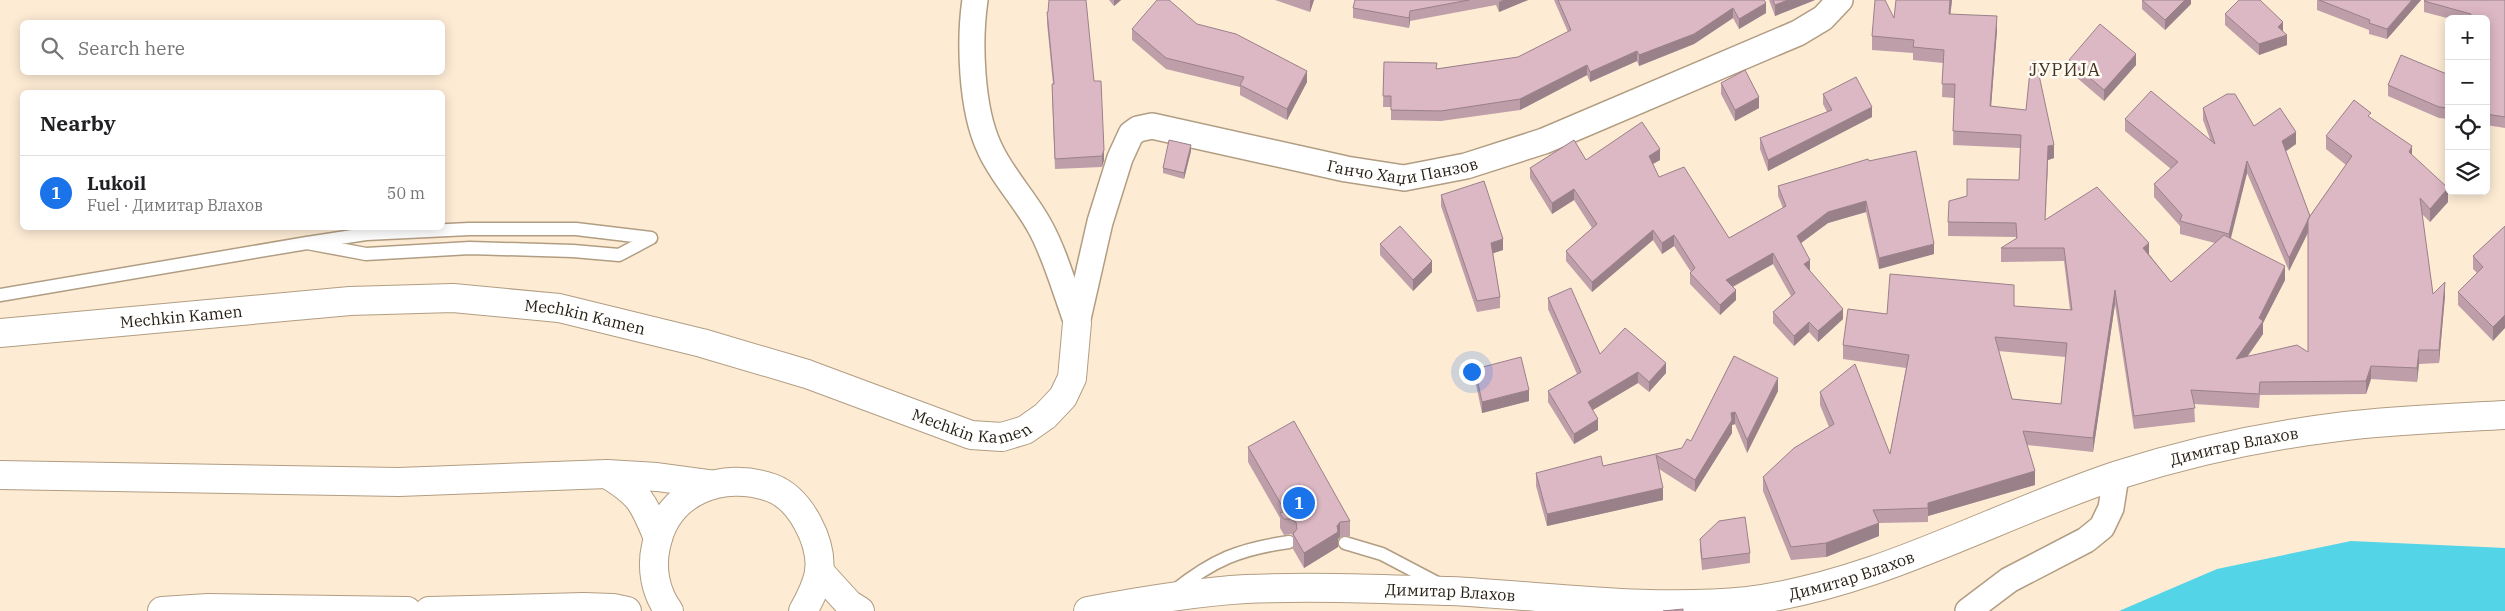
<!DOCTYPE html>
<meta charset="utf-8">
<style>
body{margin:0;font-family:"IBM Plex Serif",serif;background:#f6f6f6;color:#202124}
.controls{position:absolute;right:15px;top:15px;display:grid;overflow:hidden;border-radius:8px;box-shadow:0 2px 12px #0003}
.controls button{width:45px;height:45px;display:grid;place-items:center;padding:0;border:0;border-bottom:1px solid #e0e0e0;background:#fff;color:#202124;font:25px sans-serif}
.you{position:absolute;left:1471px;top:371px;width:18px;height:18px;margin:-12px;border:4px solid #fff;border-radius:50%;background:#1a73e8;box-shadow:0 0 0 8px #1a73e833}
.badge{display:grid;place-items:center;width:32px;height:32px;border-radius:50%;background:#1a73e8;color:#fff;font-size:16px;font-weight:700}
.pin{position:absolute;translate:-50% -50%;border:2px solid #fff;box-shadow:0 1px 5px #0006}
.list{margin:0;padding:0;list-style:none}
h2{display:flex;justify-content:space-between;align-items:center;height:65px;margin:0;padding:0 20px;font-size:21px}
h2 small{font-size:16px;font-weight:400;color:#757577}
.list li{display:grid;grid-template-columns:32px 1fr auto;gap:15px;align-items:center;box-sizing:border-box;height:75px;padding:0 20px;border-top:1px solid #e0e0e0}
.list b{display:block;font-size:19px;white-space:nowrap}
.list p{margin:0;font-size:16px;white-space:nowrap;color:#757577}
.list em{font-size:16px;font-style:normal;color:#757577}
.icon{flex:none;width:28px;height:28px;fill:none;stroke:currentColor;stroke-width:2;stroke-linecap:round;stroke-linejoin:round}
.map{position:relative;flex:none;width:2505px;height:611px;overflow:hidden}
.search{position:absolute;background:#fff;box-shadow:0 2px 12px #0003;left:20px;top:20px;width:425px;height:55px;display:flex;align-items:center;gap:12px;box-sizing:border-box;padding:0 18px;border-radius:8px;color:#757577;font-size:19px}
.panel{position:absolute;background:#fff;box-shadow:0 2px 12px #0003;left:20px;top:90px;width:425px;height:140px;border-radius:8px}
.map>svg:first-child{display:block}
</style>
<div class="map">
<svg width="2505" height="611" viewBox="0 0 2505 611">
<rect width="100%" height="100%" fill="#fdebd4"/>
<path fill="#53d4e7" d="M2351 541 2505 548V611H2119L2217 569Z"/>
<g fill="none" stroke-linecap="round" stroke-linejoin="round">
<g stroke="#b19d82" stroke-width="15">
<path id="lane" d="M469 229H576L651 238 619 255 573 251 470 248 366 254 307 243 366 234Z
M0 295 307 243
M1345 543 1382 554 1441 585
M1174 591C1213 560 1239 549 1289 542"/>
</g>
<g stroke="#b19d82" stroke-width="28">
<g id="street">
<path d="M975 0C969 41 971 108 989 147 1001 175 1025 199 1040 227 1056 256 1065 291 1077 323"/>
<path id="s1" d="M1077 323 1100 222 1120 158 1131 134 1138 129 1152 126 1346 169 1404 178 1466 166 1544 141 1798 33 1823 18 1840 0"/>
<path d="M1968 611 2009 580 2086 540 2102 527 2111 508 2116 476"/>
</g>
</g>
<g stroke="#b19d82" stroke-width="30">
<g id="secondary">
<path id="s2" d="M0 333 350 301 453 298 559 308 702 343 807 374 971 435 1002 437 1025 430 1045 416 1063 397 1072 378 1077 323"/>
<path d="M607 474C641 495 643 502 658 538"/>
<path d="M0 475 399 482 607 474 657 477 709 484"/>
<path d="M819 571 849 604 860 611"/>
<path d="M162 611 208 608 407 611"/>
<path d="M429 611 584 607 613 608 627 611"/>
<path d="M669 611C655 592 651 568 656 546 667 491 723 470 772 488 801 499 823 543 819 573 816 587 810 599 803 611"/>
<path id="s3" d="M1088 611C1141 601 1193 592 1246 589 1314 586 1383 589 1450 591 1549 596 1648 611 1748 601 1879 584 1994 516 2118 475 2190 452 2264 436 2338 427 2393 420 2450 418 2505 415"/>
</g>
</g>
<use href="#lane" stroke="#fff" stroke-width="12"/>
<use href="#street" stroke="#fff" stroke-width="25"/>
<use href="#secondary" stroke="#fff" stroke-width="28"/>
</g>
<path fill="#bd9ea9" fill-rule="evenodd" d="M1109 0H1121L1114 6Z
M1275 0H1314L1310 12Z
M1355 0H1528L1499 12 1496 5 1410 21 1409 28 1353 18V8Z
M1554 0H1764L1766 13 1739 29 1733 18 1694 44 1639 66 1637 61 1590 82 1587 75 1520 110 1441 121 1391 120V107H1383L1384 62 1436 69 1518 57 1568 32Z
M1769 0H1815L1775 16Z
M1896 0H1952L1950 14 1997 30 1991 107 2054 158 2048 160 2045 220 2149 254 2171 282 2215 243 2180 234V226L2154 197V184L2171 169 2125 131V119L2210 139 2203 120V108L2254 126 2296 144 2285 151 2310 216 2346 165 2326 149V136L2371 118 2412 155 2448 202 2430 222 2422 214 2433 294 2445 296 2439 363 2419 364 2417 382 2371 379 2366 394 2260 395 2259 408 2194 404 2195 422 2134 429 2115 304 2093 452 2027 445 2035 485 1928 516V522L1879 523V536L1826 557 1791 560 1763 491V477L1829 427 1820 405V392L1890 454 1906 368 1843 359V345L1887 314 2014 306 2070 310 2064 261 2001 262V248L2016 239V237L1948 236V222L2019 180 2020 148 1953 145 1954 98 1942 97 1943 63 1913 60V53L1872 50V36L1894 18ZM2247 173 2289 271 2308 233V352L2248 356 2263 334V323L2285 280 2230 239ZM1998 351 2066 357 2061 404 2012 399Z
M2142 0H2191V4L2165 30 2142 9Z
M2317 0H2421L2387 39 2369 34V30L2317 10Z
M2505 0V128L2486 125V19H2451L2424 12V1Z
M1047 12 1094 81 1104 160 1102 167 1055 169 1052 94V84H1053L1047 23Z
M2225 14 2287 45 2259 55 2225 25Z
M1197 24 1307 82 1287 120 1240 95V87L1166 69 1132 40V29Z
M2069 60 2136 65 2104 101 2069 71Z
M2449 75V119L2439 118 2388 96V85Z
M1721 83 1759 108 1735 121 1721 94Z
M1823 94 1872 117 1768 171 1760 149V138L1827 112 1823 104Z
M1191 151 1184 179 1163 173V168Z
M1586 160H1660L1653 164 1659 177 1729 238 1783 208 1778 196V186L1869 161 1934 254 1879 269 1866 212 1828 223 1801 243 1810 271 1843 319 1818 342 1809 332 1794 346 1773 323V312L1791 296 1773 264 1733 287 1736 300 1720 315 1690 284V273L1691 272 1674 246 1662 254 1653 240 1592 292 1566 261V251L1592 228 1574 200 1552 214 1530 178V168Z
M1441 195 1503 250 1493 253 1500 297V308L1477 312 1441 206Z
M2505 226 2493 341 2458 305V292L2477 273 2473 269V256Z
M1380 244 1432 272 1413 291 1380 255Z
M1548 298 1600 354 1666 373 1649 392 1638 383 1592 410 1598 430 1574 444 1548 402V391L1577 374 1548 309Z
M1734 356 1778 391 1747 453 1735 424 1732 425V433L1695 492 1659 469 1663 500 1547 526 1536 486V473L1603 466 1682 448 1691 441Z
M1475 369 1529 401 1482 413 1475 380Z
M1248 447 1350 521V536L1340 537 1338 539V547L1304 568 1293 549V535L1291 534 1284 535 1280 528V518L1248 462Z
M1700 539 1750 553V563L1702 570 1700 549Z"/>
<path fill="#9a8189" d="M1114 0H1121L1114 6Z
M1311 0H1314L1310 12V1Z
M1503 0H1528L1499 12V2Z
M1788 0H1815L1775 16V5Z
M1950 0H1952L1949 28V14Z
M2185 0H2191V4L2165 30V20Z
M2412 0H2421L2387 39V29Z
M1766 3V13L1739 29V19Z
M1733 8V18L1694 44 1639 66V55Z
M1410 11V21L1409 28V18Z
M1997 16V30L1990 120V106Z
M2283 22V33L2287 35V45L2259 55V44Z
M1637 51V61L1590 82V72Z
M2136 54V65L2104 101V90Z
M1587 65V75L1520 110V99Z
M1307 71V82L1287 120V109Z
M1759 97V108L1735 121V110Z
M1872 107V117L1768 171V160Z
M2296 132V144L2282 154V141Z
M1191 145V151L1184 179V173Z
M2054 145V158L2048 160 2045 234 2048 146Z
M2412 146V160L2409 152Z
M1660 149V160L1649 166V156Z
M1104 150V160L1102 167V156Z
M2247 161V173L2229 246V234Z
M2448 188V202L2430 222V209Z
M1574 189V200L1552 214V203Z
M1866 201V212L1828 223 1797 246V236L1828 212Z
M2310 216V228L2289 271V258Z
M1653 230V240L1592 292V282Z
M1674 235V246L1662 254V243Z
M1503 239V250L1491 254V243Z
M2149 243V256L2143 248Z
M1934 244V254L1879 269V258Z
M1773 253V264L1726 290V280Z
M1810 260V271L1804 274V264Z
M1432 261V272L1413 291V280Z
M2285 266V280L2263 323V334L2236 372V359L2259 318Z
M2445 282V296L2439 363V350Z
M1736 290V300L1720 315V305Z
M2115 290V304L2093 452V438Z
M1843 309V319L1818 342V331Z
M2505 315V328L2493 341V327Z
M1809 322V332L1794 346V336Z
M2419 350V364L2417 382V368Z
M1666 363V373L1649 392V382Z
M2371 366V379L2366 394V381Z
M1638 372V383L1588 413V402Z
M1778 378V391L1747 453V440Z
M1529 390V401L1482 413V402Z
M1735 412V424L1732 425V433L1695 492V480L1731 413Z
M1598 419V430L1574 444V434Z
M2035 471V485L1928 516V503Z
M1663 488V500L1547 526V514Z
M1340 522V537L1338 539V547L1304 568V553L1337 526Z
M1879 523V536L1826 557V543Z"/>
<path fill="#dcb8c4" stroke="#9a8189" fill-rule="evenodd" d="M1049 0H1086L1094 81H1101L1104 150 1102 156 1055 159 1052 84H1054L1047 12H1048Z
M1157 0H1169L1197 24 1236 34 1307 71 1287 109 1240 85 1244 77 1166 58 1132 29Z
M1355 0H1469L1410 11 1409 18 1353 8Z
M1558 0H1764L1766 3 1739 19 1733 8 1694 34 1639 55 1637 51 1590 72 1587 65 1520 99 1441 111 1391 110V96H1383L1384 62 1437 63 1436 69 1518 57 1571 30Z
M1773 0H1788L1775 5Z
M1875 0H1885L1894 18 1896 0H1950L1949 14 1997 16 1990 106 2026 110 2031 61H2036L2054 145 2048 146 2045 220 2097 187 2149 243 2143 248 2171 282 2224 235 2285 266 2259 318 2263 321 2236 359 2297 345 2308 352V219L2352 156 2326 136 2354 100 2371 113 2368 116 2412 146 2409 152 2448 188 2430 209 2420 198 2433 294 2445 282 2439 350H2419L2417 368 2371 366 2366 381 2260 382 2259 394 2191 390 2195 408 2134 416 2115 290 2093 438 2023 431 2035 471 1928 503V508L1873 510 1879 523 1826 543 1791 547 1763 477 1794 448 1834 424 1820 392 1855 364 1890 454 1909 355 1843 345 1848 309 1887 314 1890 274 2014 285V306L2072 310 2064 248H2001L2017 238 2016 223 1948 222 1949 201 1967 196V179L2019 180 2021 135 1953 131 1955 84H1942L1944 50 1913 47 1914 40 1872 36ZM1995 337 2067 343 2061 404 2012 399Z
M2142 0H2185L2165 20Z
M2239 0H2260L2283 22 2278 27 2287 35 2259 44 2225 14Z
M2319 0H2412L2387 29 2369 23 2370 20Z
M2425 0H2505V117L2486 114V19H2470L2471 14 2424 1Z
M2100 24 2136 54 2104 90 2069 60Z
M2401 55 2449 75V108L2439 107 2388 85Z
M1745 70 1759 97 1735 110 1721 83Z
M1856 77 1872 107 1768 160 1760 138 1832 110 1823 94Z
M2151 91 2215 144 2203 108 2227 94H2235L2254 126 2280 108 2296 132 2282 141 2310 216 2289 258 2247 161 2229 234 2180 221 2182 215 2154 184 2178 162 2125 119Z
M1642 122 1660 149 1649 156 1659 177 1684 167 1729 238 1786 206 1778 186 1868 159 1869 161 1916 151 1934 244 1879 258 1866 201 1828 212 1797 236 1810 260 1804 264 1843 309 1818 331 1809 322 1794 336 1773 312 1795 293 1773 253 1726 280 1736 290 1720 305 1690 273 1695 268 1674 235 1662 243 1653 230 1592 282 1566 251 1597 224 1574 189 1552 203 1530 168 1574 140 1586 160Z
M1169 140 1191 145 1184 173 1163 168Z
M1484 181 1503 239 1491 243 1500 297 1477 301 1441 195Z
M1400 226 1432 261 1413 280 1380 244Z
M2505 226V315L2493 327 2458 292 2483 267 2473 256Z
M1571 288 1600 354 1625 328 1666 363 1649 382 1638 372 1588 402 1598 419 1574 434 1548 391 1581 372 1548 298Z
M1734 356 1778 378 1747 440 1735 412 1731 413 1732 420 1695 480 1656 455 1663 488 1547 514 1536 473 1601 456 1603 466 1682 448 1687 439 1691 441Z
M1521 357 1529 390 1482 402 1475 369Z
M1294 421 1350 521 1340 522 1337 526 1338 532 1304 553 1293 534 1297 529 1296 522 1291 519H1284L1280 513 1285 511 1248 447Z
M1745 517 1750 553 1702 559 1700 539 1719 521Z
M1683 609V611H1663Z"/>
<g text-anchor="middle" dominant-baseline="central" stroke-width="5" stroke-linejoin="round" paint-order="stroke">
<g font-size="16" fill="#251d12" stroke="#fffbf5">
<text stroke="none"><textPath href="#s1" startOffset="476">Ганчо Хаџи Панзов</textPath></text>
<text stroke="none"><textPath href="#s2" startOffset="182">Mechkin Kamen</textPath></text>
<text stroke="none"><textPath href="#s2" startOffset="588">Mechkin Kamen</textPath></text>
<text stroke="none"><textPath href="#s2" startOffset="992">Mechkin Kamen</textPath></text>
<text stroke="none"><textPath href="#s3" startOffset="1174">Димитар Влахов</textPath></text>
<text stroke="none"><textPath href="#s3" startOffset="769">Димитар Влахов</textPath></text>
<text stroke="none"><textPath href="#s3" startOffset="364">Димитар Влахов</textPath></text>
</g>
<g font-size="18" letter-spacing="1" fill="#45341c" stroke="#fffbf5">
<text x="2065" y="69">ЈУРИЈА</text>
</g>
</g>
</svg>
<div class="controls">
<button>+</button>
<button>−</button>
<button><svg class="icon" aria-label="locate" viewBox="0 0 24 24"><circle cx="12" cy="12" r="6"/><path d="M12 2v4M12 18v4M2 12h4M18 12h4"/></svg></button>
<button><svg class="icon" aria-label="layers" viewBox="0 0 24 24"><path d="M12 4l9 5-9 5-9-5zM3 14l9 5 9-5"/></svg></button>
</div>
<div class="you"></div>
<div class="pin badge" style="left:1299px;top:503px">1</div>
<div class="search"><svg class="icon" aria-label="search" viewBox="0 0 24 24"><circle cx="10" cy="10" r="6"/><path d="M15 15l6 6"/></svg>Search here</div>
<section class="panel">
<h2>Nearby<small></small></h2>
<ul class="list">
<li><span class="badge">1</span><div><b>Lukoil</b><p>Fuel · Димитар Влахов</p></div><em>50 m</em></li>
</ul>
</section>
</div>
